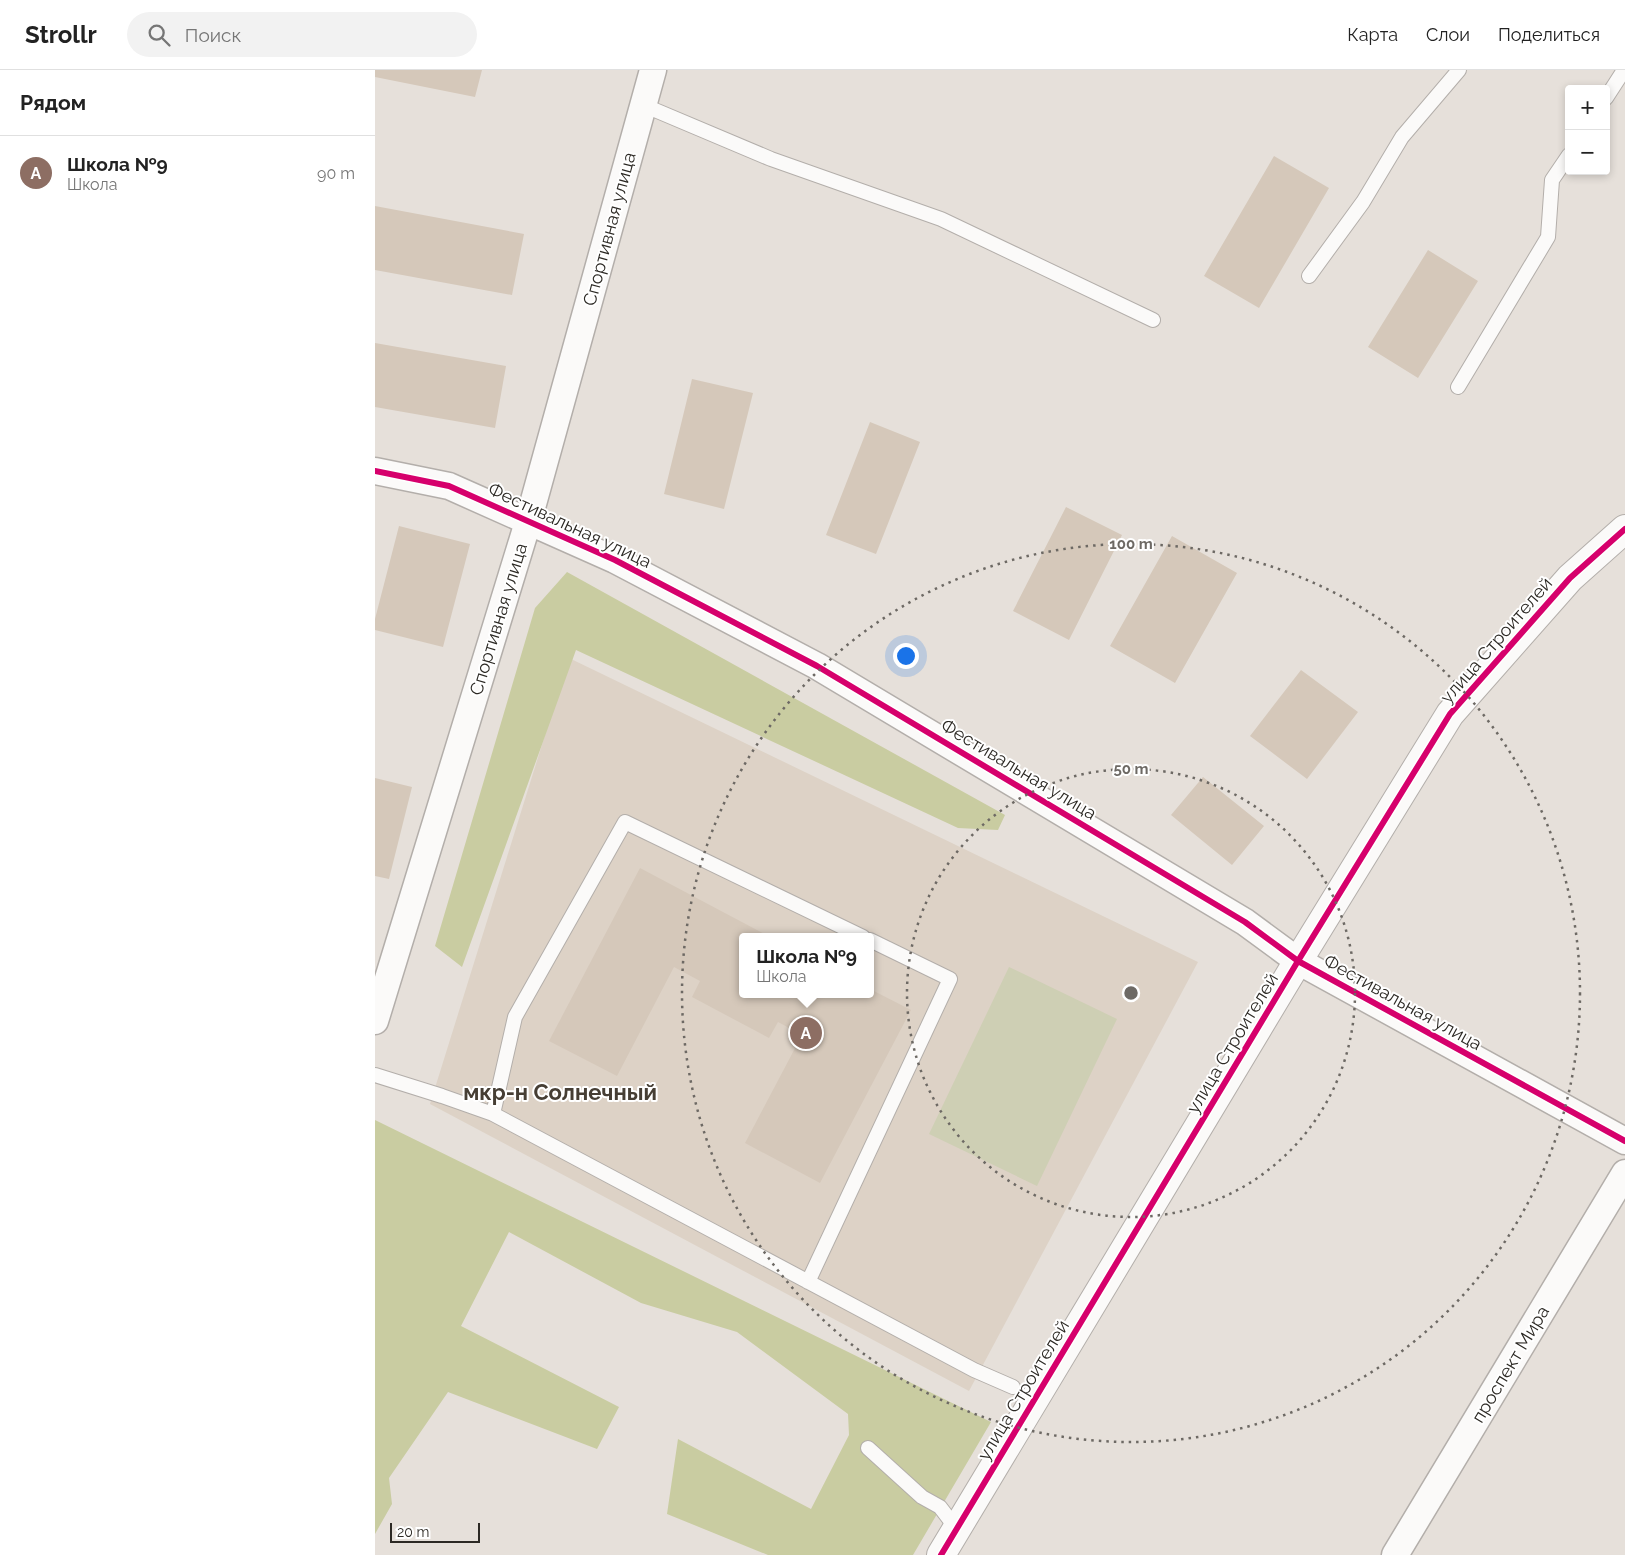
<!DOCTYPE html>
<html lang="ru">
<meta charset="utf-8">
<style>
body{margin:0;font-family:Raleway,sans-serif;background:#f2f2f2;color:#222}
.controls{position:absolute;right:15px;top:15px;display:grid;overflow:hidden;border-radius:5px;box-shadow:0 2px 8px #0003}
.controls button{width:45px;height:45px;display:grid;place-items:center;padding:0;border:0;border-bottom:1px solid #e0e0e0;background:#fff;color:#222;font:25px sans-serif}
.scale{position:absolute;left:15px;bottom:12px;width:90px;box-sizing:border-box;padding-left:5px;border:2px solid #2c2924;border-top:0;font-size:14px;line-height:18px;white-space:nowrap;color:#2c2924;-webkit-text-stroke:4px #fff;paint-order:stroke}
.you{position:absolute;left:530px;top:585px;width:18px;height:18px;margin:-12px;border:4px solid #fff;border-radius:50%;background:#1a73e8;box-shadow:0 0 0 8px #1a73e833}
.badge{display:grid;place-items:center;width:32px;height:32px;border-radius:50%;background:#6d6964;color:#fff;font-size:16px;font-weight:700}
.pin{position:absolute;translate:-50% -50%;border:2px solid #fff;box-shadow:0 1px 5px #0006}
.popup{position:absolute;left:364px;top:863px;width:135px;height:65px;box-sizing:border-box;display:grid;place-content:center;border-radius:5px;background:#fff;filter:drop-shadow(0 1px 4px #0005);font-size:16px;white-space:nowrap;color:#767676}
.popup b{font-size:19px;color:#222}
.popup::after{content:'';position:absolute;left:50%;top:100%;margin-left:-10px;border:10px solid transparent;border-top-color:#fff}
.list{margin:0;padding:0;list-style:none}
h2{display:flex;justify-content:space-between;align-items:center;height:65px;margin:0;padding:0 20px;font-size:21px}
h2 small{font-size:16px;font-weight:400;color:#767676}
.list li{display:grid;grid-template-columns:32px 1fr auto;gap:15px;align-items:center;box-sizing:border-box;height:75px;padding:0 20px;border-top:1px solid #e0e0e0}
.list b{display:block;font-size:19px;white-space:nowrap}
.list p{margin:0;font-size:16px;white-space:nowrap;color:#767676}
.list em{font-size:16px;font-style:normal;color:#767676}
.icon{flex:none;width:28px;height:28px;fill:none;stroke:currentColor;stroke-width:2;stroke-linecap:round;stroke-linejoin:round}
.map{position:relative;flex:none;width:1250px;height:1485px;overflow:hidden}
header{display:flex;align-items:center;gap:30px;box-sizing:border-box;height:70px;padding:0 25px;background:#fff;border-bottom:1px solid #e0e0e0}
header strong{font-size:24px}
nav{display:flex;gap:28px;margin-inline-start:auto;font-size:18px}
.search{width:350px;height:45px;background:#f2f2f2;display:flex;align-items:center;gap:12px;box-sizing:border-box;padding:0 18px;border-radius:28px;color:#767676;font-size:19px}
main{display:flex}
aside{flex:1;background:#fff}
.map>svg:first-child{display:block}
</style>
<header>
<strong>Strollr</strong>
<div class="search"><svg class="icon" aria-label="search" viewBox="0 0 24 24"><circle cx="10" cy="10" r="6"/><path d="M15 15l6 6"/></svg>Поиск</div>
<nav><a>Карта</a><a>Слои</a><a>Поделиться</a></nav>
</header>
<main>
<aside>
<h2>Рядом<small></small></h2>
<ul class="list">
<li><span class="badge" style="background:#8d6e63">A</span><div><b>Школа №9</b><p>Школа</p></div><em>90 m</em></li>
</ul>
</aside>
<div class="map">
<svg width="1250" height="1485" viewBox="0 0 1250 1485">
<rect width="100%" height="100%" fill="#e6e0da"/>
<path fill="#ddd2c6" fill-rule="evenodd" d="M194 588 823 892 594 1321 55 1034ZM367 867H495V924H367Z"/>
<path fill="#cecfb4" d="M634 897 742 949 662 1116 554 1064Z"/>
<path fill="#c9cca1" d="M192 502 630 745 623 760 583 758 201 580 87 897 60 876 160 538Z
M0 1050 616 1352 538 1485H393L292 1444 303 1369 436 1439 474 1365 473 1344 362 1262 266 1233 134 1162 86 1256 244 1337 222 1379 73 1322 14 1408 17 1434 0 1464Z"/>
<path fill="#d5c8ba" d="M0 0H107L100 27 0 7Z
M899 86 954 118 884 238 829 206Z
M0 136 149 164 137 225 0 200Z
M1053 180 1103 211 1043 308 993 277Z
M0 273 131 296 120 358 0 337Z
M317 309 378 323 349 439 289 424Z
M495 352 545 372 501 484 451 465Z
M691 437 747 465 694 570 638 541Z
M24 456 95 474 68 577 0 560V549Z
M797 466 862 503 800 613 735 576Z
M926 600 983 642 932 709 875 666Z
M828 707 889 756 857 795 796 745Z
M0 708 37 717 14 809 0 806Z
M265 798 395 867H367V924H495V919L536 940 445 1113 370 1073 427 965 403 952 394 968 317 927 325 911 299 897 242 1006 174 971Z"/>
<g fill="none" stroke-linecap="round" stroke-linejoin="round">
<g stroke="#b3aeaa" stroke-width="16">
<path id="lane" d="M1231 28 1249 0
M268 35 396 89 566 149 778 250
M934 206 988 132 1027 67 1084 0
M1083 317 1173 167 1177 110 1194 85
M488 867 250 752 140 947 118 1044 599 1300 638 1317
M0 1005 67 1026 118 1044
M433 1212 575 909 495 870
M493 1378 547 1427 565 1437 581 1458"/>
</g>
<g stroke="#b3aeaa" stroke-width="29">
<path id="street" d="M0 401 74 416 240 490 442 596 870 852 923 891 1250 1071
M0 951 153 452 278 0
M1020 1485 1250 1103"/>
</g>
<g stroke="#b3aeaa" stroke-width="30">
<path id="secondary" d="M566 1485 923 891 1075 644 1195 508 1250 459"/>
</g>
<use href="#lane" stroke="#fbfaf9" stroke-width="14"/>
<use href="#street" stroke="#fbfaf9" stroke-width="26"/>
<use href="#secondary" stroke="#fbfaf9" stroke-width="28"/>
<g stroke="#fff" stroke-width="9">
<path id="cycleway" d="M0 401 74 416 240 490 442 596 870 852 923 891 1250 1071
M566 1485 923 891 1075 644 1195 508 1250 459"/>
</g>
<use href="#cycleway" stroke="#d6006c" stroke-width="6"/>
</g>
<g fill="none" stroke="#6d6964" stroke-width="2.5" stroke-dasharray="2.5 5">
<circle cx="756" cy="923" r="224"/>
<circle cx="756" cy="923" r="449"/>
</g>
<g text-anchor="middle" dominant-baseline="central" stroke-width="4" stroke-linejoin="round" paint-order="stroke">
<g font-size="18" fill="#2c2924" stroke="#fff">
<text transform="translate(234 159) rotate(-75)">Спортивная улица</text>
<text transform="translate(195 455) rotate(25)">Фестивальная улица</text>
<text transform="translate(123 549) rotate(-73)">Спортивная улица</text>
<text transform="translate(1121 570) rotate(-49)">улица Строителей</text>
<text transform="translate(644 699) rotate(31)">Фестивальная улица</text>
<text transform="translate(1028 932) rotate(29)">Фестивальная улица</text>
<text transform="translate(857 973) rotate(-59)">улица Строителей</text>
<text transform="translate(1135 1294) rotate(-59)">проспект Мира</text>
<text transform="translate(648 1320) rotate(-59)">улица Строителей</text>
</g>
<g font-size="22" font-weight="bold" fill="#463e34" stroke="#fff">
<text x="185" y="1022">мкр-н Солнечный</text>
</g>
</g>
<circle cx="756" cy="923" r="8" fill="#6d6964" stroke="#fff" stroke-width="2.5"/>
<g font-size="15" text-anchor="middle" font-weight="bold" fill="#6d6964" stroke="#fff" stroke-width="4" stroke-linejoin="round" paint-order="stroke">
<text x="756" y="479">100 m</text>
<text x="756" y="704">50 m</text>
</g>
</svg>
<div class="controls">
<button>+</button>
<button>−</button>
</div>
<div class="scale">20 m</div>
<div class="you"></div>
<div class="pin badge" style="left:431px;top:963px;background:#8d6e63">A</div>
<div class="popup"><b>Школа №9</b>Школа</div>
</div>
</main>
